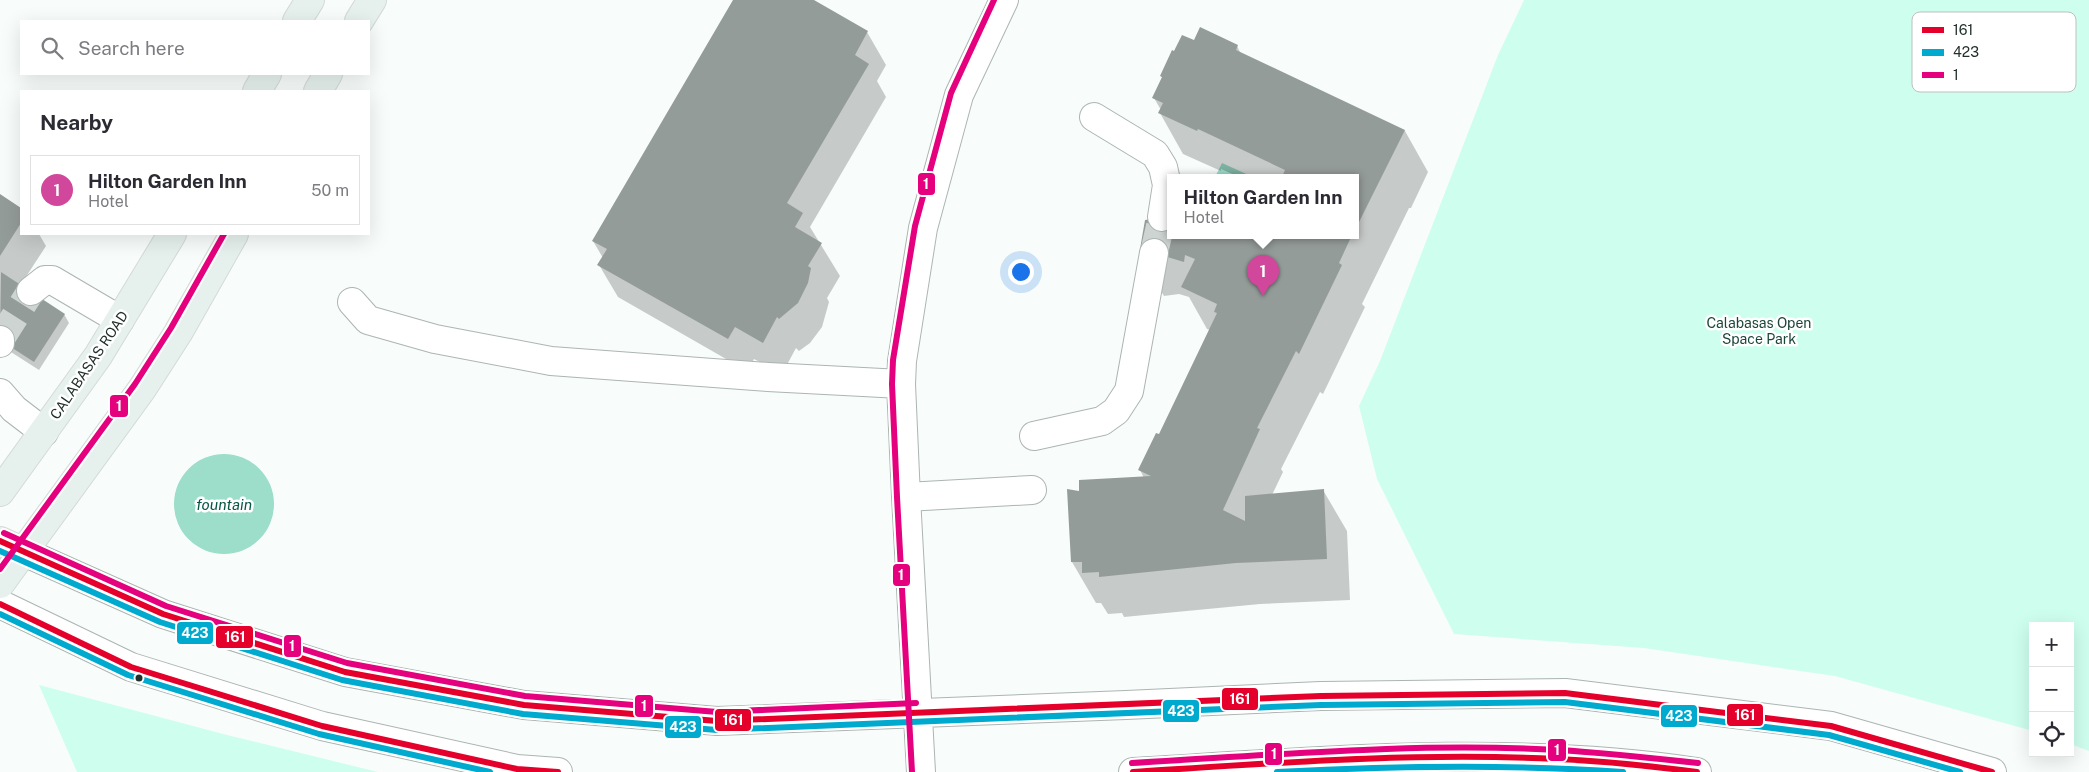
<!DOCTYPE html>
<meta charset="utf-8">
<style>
body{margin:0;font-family:"Public Sans",sans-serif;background:#f7f7f7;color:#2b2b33}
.controls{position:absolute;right:15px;bottom:15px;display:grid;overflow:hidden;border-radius:0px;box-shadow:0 5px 20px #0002}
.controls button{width:45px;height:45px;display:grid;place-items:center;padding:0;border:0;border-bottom:1px solid #e1e1e2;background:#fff;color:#2b2b33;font:25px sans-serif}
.you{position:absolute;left:1020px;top:271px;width:18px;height:18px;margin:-12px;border:4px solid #fff;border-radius:50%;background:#1a73e8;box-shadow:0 0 0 8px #1a73e833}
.badge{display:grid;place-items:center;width:32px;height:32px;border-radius:50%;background:#6d7874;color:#fff;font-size:16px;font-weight:700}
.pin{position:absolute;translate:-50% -41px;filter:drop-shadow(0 1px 2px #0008)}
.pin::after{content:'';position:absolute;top:26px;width:18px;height:15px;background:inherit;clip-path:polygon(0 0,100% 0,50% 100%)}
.popup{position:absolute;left:1167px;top:174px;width:192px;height:65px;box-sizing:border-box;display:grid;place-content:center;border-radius:0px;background:#fff;filter:drop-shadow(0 1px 4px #0005);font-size:16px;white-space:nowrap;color:#7c7c81}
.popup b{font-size:19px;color:#2b2b33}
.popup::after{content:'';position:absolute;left:50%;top:100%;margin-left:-10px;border:10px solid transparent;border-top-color:#fff}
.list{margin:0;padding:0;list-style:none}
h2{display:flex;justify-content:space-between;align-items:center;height:65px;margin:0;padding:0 20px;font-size:21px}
h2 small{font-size:16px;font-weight:400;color:#7c7c81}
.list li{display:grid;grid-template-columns:32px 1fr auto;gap:15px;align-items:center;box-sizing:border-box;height:70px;margin:0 10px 10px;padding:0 10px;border:1px solid #e1e1e2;border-radius:0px}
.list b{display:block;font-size:19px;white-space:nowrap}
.list p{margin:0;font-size:16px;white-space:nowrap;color:#7c7c81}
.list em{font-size:16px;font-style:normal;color:#7c7c81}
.icon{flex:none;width:28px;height:28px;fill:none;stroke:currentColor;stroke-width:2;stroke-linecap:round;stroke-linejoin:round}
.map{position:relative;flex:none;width:2089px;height:772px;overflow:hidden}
.search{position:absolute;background:#fff;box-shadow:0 5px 20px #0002;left:20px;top:20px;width:350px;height:55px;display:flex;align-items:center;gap:12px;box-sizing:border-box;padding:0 18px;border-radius:0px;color:#7c7c81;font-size:19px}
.panel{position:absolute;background:#fff;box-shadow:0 5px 20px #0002;left:20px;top:90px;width:350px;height:145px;border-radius:0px}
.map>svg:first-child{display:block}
</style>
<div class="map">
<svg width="2089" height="772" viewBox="0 0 2089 772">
<rect width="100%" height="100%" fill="#f8fdfb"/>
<path fill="#cefeee" d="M1524 0H2089V751L2070 744V626H2033V731L1835 676 1644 648 1454 634 1377 479 1359 406 1380 361 1498 55Z
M39 685 227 735 378 772H77Z"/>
<path fill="#9ddecb" d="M1222 163 1253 177H1215Z
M174 504a50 50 0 1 1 100 0a50 50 0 1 1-100 0Z"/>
<path fill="#0003" d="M734 0H812L867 32 886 65 877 81 886 97 810 227 840 276 827 298 829 302 822 327 810 343 799 351 796 348 782 374 754 359 747 371 618 297 599 265 603 258 593 241Z
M1195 42 1237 46 1241 54 1405 131 1428 172 1411 208H1409L1362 304 1365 307 1323 394 1320 392 1281 469 1283 472 1272 495 1323 490 1347 531 1350 600 1260 604 1124 617 1122 613 1108 614 1101 603H1096L1072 562 1081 492 1144 478 1140 470 1159 436 1210 330 1207 329 1189 297 1179 294 1164 296 1140 255 1170 222V235H1194L1202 239 1204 235H1356V177H1239L1221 169V171L1183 154 1160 113 1161 110 1154 98 1163 79 1161 76Z
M0 195 21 209V234H39L46 246 20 286 64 314 69 323 39 370 0 345Z"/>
<path fill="#949c99" d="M733 0H814L868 31 855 55 869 64 787 203 803 213 795 227 822 243 808 266 811 268 808 283 798 303 779 319 777 317 763 343 735 327 728 339 597 265 607 249 592 241Z
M1200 27 1238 45 1236 50 1405 130 1356 228V177H1282L1285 170 1198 129 1197 131 1158 113 1163 103 1152 98 1162 77 1160 76 1172 50 1174 51 1182 35 1194 40Z
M0 194 21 208V223L0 256Z
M1162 217 1170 220V235H1194L1201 238 1203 235H1352L1339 263 1342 265 1299 354 1296 351 1257 428 1260 429 1223 510 1245 521V496L1324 489 1327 559 1236 563 1099 577V572L1082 573V562H1071L1067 489 1079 491V480L1151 476 1138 470 1156 433 1159 434 1217 313 1214 312 1217 304 1181 287 1195 259 1185 255 1184 262 1154 253 1139 255 1145 220Z
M1 272 65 314 34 362 0 340Z"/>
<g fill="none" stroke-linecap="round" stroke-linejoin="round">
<path stroke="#cdd4d1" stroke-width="28" stroke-dasharray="28 14" stroke-linecap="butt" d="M1154 253 1162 217
M0 340 31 291"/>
<g stroke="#acb5b2" stroke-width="30">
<path id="minor" d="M1094 117 1155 154 1163 167 1167 185 1162 217
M31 291 45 280H52L120 320
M352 302 368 320 435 339 551 361 768 377 901 384
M0 343V340
M0 393 14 409 44 432
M1034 436 1102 421 1116 411 1129 391 1154 253
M906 497 1032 490
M24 552 163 614 345 672 524 705 717 721 1126 705 1321 696 1565 693 1831 726 1992 772
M0 604 131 667 322 726 517 769 558 772
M921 772 906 497 901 384 902 361 923 228 959 95 1004 0
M1133 772C1319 761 1512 744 1697 772"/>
</g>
<g stroke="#d5d9d7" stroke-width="30">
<path id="major" d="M297 21 310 0
M359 21 372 0
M257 91 267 74
M318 91 328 74
M0 492 98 356 172 234
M0 541 24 552
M0 584 142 389 178 333 234 234"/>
</g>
<use href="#minor" stroke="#fefffe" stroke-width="28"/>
<use href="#major" stroke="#e6f1ee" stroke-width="28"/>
<g stroke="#fff" stroke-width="10">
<path id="bus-1" d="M0 541 163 614 345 672 524 705 717 721 1321 696 1565 693 1831 726 1992 772
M0 604 131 667 322 726 517 769 558 772
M1133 772C1274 763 1416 752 1557 759 1604 761 1651 766 1697 772"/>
</g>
<g stroke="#fff" stroke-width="10">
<path id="bus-2" d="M0 551 160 622 342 680 523 714 717 730 1321 705 1565 702 1829 735 1960 772
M0 614 128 675 319 734 490 772
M1277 772C1393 766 1508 764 1623 772"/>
</g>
<g stroke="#fff" stroke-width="10">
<path id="bus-3" d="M4 533 166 606 347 663 525 696 717 712 916 703
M0 569 135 384 171 328 224 234
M1132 763C1274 755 1417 742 1559 750 1606 753 1652 758 1698 763
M912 772 897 497 892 384 893 360 915 226 951 93 994 0"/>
</g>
<use href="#bus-1" stroke="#e4002b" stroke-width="6"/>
<use href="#bus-2" stroke="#00a9ce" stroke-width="6"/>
<use href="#bus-3" stroke="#e5007d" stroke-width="6"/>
</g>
<circle fill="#22302b" stroke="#fff" stroke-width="2" cx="139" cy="678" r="4.5"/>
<g text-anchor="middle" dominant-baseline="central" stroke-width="5" stroke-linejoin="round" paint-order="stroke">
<g font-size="14" fill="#1d463b" stroke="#fff">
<text x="1759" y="323">Calabasas Open<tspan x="1759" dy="16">Space Park</tspan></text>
</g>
<g font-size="14" fill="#22302b" stroke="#fff">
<text transform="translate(89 365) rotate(-56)">CALABASAS ROAD</text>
</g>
<g font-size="15" font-style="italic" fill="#075645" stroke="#fff">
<text x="224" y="504">fountain</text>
</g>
</g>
<rect x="1912" y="12" width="164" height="80" rx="8" fill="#fff" stroke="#bdc1bf" stroke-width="1"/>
<rect x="1922" y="27" width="22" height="6" fill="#e4002b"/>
<rect x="1922" y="49" width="22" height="7" fill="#00a9ce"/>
<rect x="1922" y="72" width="22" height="6" fill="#e5007d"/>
<g font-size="14" fill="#22302b">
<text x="1953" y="35">161</text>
<text x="1953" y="57">423</text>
<text x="1953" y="80">1</text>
</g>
<g stroke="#fff" stroke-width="2">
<rect x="917" y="172" width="19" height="24" rx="5" fill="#e5007d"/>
<rect x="109" y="394" width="20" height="24" rx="5" fill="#e5007d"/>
<rect x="892" y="563" width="19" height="24" rx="5" fill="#e5007d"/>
<rect x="176" y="621" width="38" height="24" rx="5" fill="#00a9ce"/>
<rect x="215" y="625" width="39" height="24" rx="5" fill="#e4002b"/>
<rect x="283" y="634" width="19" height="24" rx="5" fill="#e5007d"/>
<rect x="1221" y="687" width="38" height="24" rx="5" fill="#e4002b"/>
<rect x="634" y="694" width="20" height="24" rx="5" fill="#e5007d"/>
<rect x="1162" y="699" width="38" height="24" rx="5" fill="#00a9ce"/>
<rect x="1726" y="703" width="38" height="24" rx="5" fill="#e4002b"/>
<rect x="1660" y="704" width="38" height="24" rx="5" fill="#00a9ce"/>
<rect x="714" y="708" width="38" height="24" rx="5" fill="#e4002b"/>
<rect x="664" y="715" width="38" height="24" rx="5" fill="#00a9ce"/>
<rect x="1547" y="738" width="20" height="24" rx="5" fill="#e5007d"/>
<rect x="1264" y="742" width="19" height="24" rx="5" fill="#e5007d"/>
</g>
<g font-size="14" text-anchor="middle" font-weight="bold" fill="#fff">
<text x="926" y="189">1</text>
<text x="119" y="411">1</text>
<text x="901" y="580">1</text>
<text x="195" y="638">423</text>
<text x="235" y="642">161</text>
<text x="292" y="651">1</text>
<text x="1240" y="704">161</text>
<text x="644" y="711">1</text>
<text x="1181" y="716">423</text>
<text x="1745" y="720">161</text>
<text x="1679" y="721">423</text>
<text x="733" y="725">161</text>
<text x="683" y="732">423</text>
<text x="1557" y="755">1</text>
<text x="1274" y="759">1</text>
</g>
</svg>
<div class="controls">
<button>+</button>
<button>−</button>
<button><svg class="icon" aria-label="locate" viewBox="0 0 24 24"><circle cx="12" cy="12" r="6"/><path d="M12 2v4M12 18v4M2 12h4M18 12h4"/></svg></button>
</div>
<div class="you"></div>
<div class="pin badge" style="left:1263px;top:296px;background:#d1479c">1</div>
<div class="popup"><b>Hilton Garden Inn</b>Hotel</div>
<div class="search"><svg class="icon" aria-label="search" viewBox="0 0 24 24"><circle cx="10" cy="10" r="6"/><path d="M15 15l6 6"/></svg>Search here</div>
<section class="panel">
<h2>Nearby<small></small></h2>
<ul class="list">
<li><span class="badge" style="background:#d1479c">1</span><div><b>Hilton Garden Inn</b><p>Hotel</p></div><em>50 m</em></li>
</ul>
</section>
</div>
